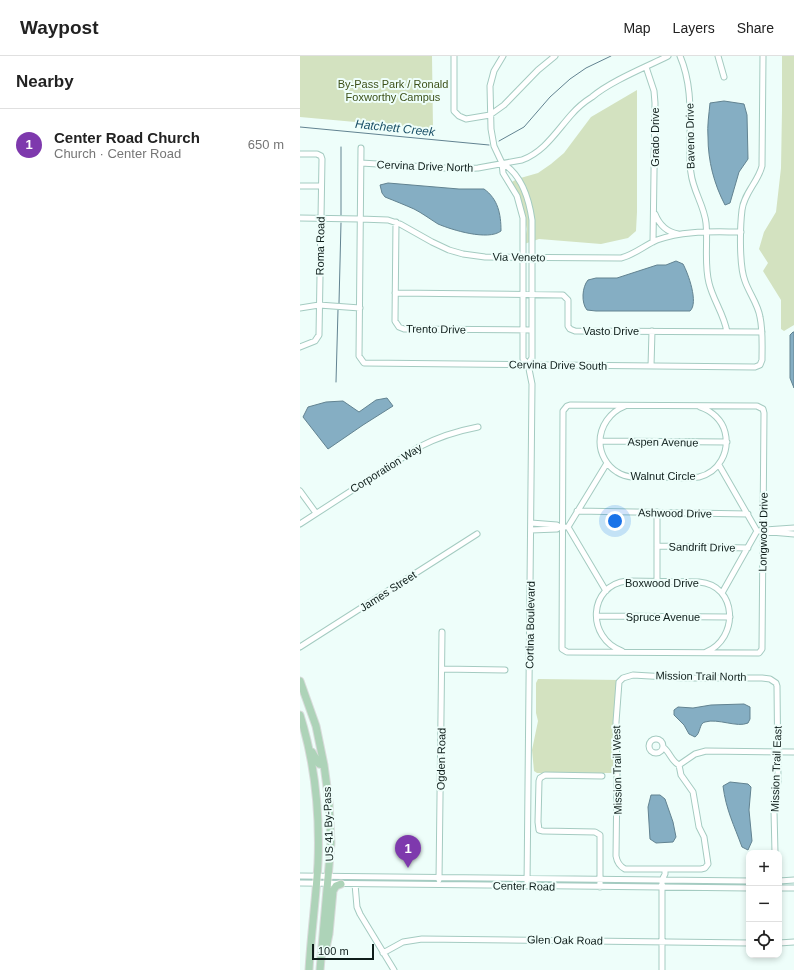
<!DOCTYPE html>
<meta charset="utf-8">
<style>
body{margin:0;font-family:Arial,sans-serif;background:#f6f6f6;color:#222}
.controls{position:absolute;right:12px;bottom:12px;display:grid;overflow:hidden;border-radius:8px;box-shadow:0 2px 6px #0003}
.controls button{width:36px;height:36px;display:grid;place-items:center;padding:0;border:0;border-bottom:1px solid #e0e0e0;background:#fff;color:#222;font:20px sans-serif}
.scale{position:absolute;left:12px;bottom:10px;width:62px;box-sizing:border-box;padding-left:4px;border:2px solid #0f1e1b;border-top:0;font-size:11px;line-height:14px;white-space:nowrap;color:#0f1e1b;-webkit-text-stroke:3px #eefefa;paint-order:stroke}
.you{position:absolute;left:315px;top:465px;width:14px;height:14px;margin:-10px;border:3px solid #fff;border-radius:50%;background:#1a73e8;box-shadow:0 0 0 6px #1a73e833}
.badge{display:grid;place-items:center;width:26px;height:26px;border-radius:50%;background:#7e39ad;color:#fff;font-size:13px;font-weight:700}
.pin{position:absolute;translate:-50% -33px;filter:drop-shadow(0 1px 2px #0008)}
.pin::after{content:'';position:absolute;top:21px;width:14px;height:12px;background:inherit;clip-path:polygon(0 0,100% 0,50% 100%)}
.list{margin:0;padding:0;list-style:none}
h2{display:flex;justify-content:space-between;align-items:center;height:52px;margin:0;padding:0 16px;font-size:17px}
h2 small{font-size:13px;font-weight:400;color:#767676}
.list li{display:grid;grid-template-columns:26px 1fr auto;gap:12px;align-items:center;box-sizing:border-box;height:72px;padding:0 16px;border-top:1px solid #e0e0e0}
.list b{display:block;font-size:15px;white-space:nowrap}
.list p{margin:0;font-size:13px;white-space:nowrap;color:#767676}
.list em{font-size:13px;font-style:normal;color:#767676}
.icon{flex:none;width:22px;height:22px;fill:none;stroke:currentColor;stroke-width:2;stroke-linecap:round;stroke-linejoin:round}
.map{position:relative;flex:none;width:494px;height:914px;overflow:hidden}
header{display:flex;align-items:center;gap:24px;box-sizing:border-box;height:56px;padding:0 20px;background:#fff;border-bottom:1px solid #e0e0e0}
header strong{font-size:19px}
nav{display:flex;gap:22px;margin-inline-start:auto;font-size:14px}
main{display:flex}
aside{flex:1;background:#fff}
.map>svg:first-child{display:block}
</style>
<header>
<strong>Waypost</strong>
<nav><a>Map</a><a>Layers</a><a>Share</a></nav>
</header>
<main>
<aside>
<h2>Nearby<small></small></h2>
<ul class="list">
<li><span class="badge">1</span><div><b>Center Road Church</b><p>Church · Center Road</p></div><em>650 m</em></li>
</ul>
</aside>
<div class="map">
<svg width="494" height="914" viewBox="0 0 494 914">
<rect width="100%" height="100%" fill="#eefefa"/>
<path fill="#d3e2c0" d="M0 0H132L133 73 0 61Z
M482 0H494V269L484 275 481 273V244L463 215 468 207 459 193 464 176 476 156 481 112 482 54Z
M337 34V156L336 175 328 182 301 188 239 183 224 188 227 173 219 141 210 127 217 123 238 117 251 108 264 97 291 61Z
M238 623 322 624 315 714 312 717H237L234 715 232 694 238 665 236 657V627Z"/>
<path fill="#85aec3" stroke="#628391" d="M424 45 444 48 447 59 448 103 439 116 430 147 425 149C414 128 408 105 408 81 407 70 409 58 410 47Z
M88 127 159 133H184C198 143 201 158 201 175 188 185 152 174 138 168 130 163 122 157 114 153 105 149 95 145 85 141L82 137 80 129Z
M376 205 383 208C388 217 399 247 390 255H296L287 254C281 247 282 231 288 224L296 222H317L357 209H366Z
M493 276H494V332L490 322V279Z
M87 342 93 350 63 369 28 393 3 361 8 351 26 346 43 345 59 356 76 344Z
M444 648 450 651V663L448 667C437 672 418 662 405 666 399 667 401 677 395 681L389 678 384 669 374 659V654L378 651 393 652 411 649Z
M430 726 448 728 451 731 449 754 452 785 448 794 442 791C434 769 426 754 423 730Z
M351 739H360L365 743 373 766 376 781 373 786 356 787 350 783 348 751Z"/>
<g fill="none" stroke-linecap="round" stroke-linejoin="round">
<path stroke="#628391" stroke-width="1" d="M0 71 189 89
M199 85 224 71 250 41 270 23 286 12 311 0
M41 159V91
M39 247 41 167
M36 326 38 254"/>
<g stroke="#a4cbc1" stroke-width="7">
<path id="minor" d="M154 0V55L159 60 166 63 190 59 204 49 238 14 255 0
M203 0 194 15 190 30 191 73 194 90 202 107 203 117 217 140 223 162V303L228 308 232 328 227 830
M380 0C392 28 390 57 390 87 390 97 389 107 391 117 393 135 404 149 406 167 408 187 404 208 409 227 413 244 424 258 427 276
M418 0 424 21
M346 11 354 35 355 47 353 186
M61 92 59 300 64 307 455 311 460 309 462 304C462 290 463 275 460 261 458 248 449 237 445 225 439 210 440 171 442 154 444 137 458 126 462 110L463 0
M0 98H17L21 100 22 103 19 279 15 285 0 291
M61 107 161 113 178 112 222 104C244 96 256 76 271 59 277 52 284 46 292 41 311 25 344 12 368 0
M202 107C221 118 229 143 232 164V302L228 308
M0 130H21
M355 158C359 168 367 176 378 178
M0 162 60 163 88 164 100 168 132 186 149 194 163 198 185 201 321 202C334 199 345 189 357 184 384 174 413 176 441 176
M96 166 95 265 99 271 104 273 232 274
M95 237 263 239 268 244V270L270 273 275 275 462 276
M0 252 19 249 60 252
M351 310 352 275
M270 349 457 350 463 353 464 357 462 593 459 597 267 596 262 593 263 355 267 350Z
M325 350C310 356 300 370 300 386 300 398 307 410 317 416 329 424 346 421 359 421 372 421 387 423 399 421 419 416 430 396 425 376 422 364 412 355 400 351
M300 385 427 386
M419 409 457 475 422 537
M0 435 16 457
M277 455 448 458
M231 467 257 469 260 471H265
M0 468 119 391C138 381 157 375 178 371
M268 471 307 407
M268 471 306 535
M231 474 257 473 260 471
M465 474 494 472
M459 475 494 478
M357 490 448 492
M357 526V456
M297 560 430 561
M0 591 177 478
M322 595C286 582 288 529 327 525L399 526C438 529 439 583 406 596
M142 613 205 614
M349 690a7 7 0 1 1 14 0a7 7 0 1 1-14 0Z
M363 691C370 696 371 705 379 709
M475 797 474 755 478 725 477 630 476 627 470 623 462 622H384L333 619 323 622 319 626 316 666 317 720 316 800C317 806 319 810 325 813H401L405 812 408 808 404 781 399 771 393 736 381 719 379 709 395 698 406 695 494 696
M0 820 449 825
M139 824 142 576
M362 824 365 818V813
M479 825 494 824
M0 827 449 832
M55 828 57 851 60 858 94 914
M300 831V779L295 776 243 775 239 774 238 766 239 725 240 722 245 719 302 720
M479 832H494
M479 887 494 886
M83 897 103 886 122 883 449 887
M362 914V824"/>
</g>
<g stroke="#d9dbdb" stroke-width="9">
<path id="major" d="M0 625 16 670 24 709 29 746 31 787 20 914
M0 659C15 707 20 757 18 807 16 843 11 878 9 914
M12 696 19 708 24 709
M26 892 29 878 33 835 36 830 41 828"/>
</g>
<use href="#minor" stroke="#fff" stroke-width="5"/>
<use href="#major" stroke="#add3b8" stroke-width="7"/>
</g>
<g text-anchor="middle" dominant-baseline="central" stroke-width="4" stroke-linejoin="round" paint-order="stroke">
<g font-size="11" fill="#3c5018" stroke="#eefefa">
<text x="93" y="28">By-Pass Park / Ronald<tspan x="93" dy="13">Foxworthy Campus</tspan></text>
</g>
<g font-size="11" fill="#0f1e1b" stroke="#eefefa">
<text transform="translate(390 80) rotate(-91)">Baveno Drive</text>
<text transform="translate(355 81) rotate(-90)">Grado Drive</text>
<text transform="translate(125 110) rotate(2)">Cervina Drive North</text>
<text transform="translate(20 190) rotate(-89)">Roma Road</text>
<text transform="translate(219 201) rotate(1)">Via Veneto</text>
<text transform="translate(136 273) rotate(1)">Trento Drive</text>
<text x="311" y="275">Vasto Drive</text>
<text transform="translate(258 309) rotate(1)">Cervina Drive South</text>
<text transform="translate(363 386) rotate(1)">Aspen Avenue</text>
<text transform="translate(86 412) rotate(-32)">Corporation Way</text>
<text x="363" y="420">Walnut Circle</text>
<text transform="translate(375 457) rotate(1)">Ashwood Drive</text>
<text transform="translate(463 476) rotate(-89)">Longwood Drive</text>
<text transform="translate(402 491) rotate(1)">Sandrift Drive</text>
<text x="362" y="527">Boxwood Drive</text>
<text transform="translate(88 535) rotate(-33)">James Street</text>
<text x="363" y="561">Spruce Avenue</text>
<text transform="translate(230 569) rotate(-89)">Cortina Boulevard</text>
<text transform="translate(401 620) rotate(1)">Mission Trail North</text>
<text transform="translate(141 703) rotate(-89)">Ogden Road</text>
<text transform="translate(476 713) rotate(-88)">Mission Trail East</text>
<text transform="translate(317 714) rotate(-91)">Mission Trail West</text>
<text transform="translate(28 768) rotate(-92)">US 41 By-Pass</text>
<text transform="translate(224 830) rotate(1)">Center Road</text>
<text transform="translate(265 884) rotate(1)">Glen Oak Road</text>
</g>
<g font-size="12" font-style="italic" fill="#1a5067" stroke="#eefefa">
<text transform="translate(95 72) rotate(6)">Hatchett Creek</text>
</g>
</g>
</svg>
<div class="controls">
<button>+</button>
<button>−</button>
<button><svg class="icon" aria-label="locate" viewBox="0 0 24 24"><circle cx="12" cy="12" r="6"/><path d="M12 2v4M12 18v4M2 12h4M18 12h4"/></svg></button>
</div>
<div class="scale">100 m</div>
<div class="you"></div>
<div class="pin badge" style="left:108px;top:812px">1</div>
</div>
</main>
